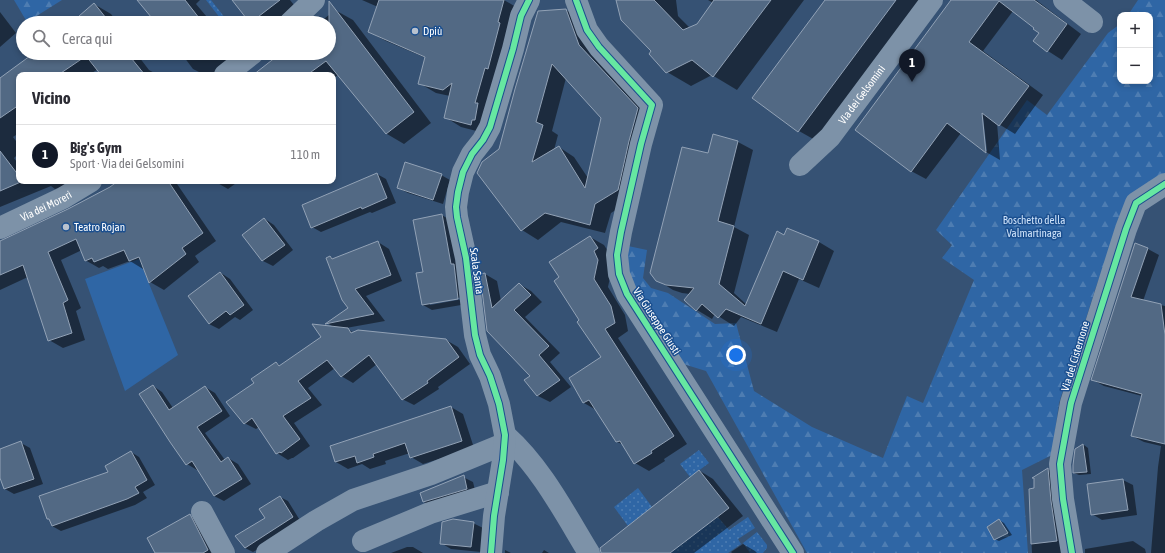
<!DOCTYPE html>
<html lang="it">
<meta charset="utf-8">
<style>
body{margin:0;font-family:"Asap Condensed",sans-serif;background:#f2f2f3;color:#2b2b33}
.controls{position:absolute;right:12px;top:12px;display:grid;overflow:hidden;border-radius:8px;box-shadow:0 2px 6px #0003}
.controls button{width:36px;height:36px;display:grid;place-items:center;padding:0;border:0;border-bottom:1px solid #e1e1e2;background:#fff;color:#2b2b33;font:20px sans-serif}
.you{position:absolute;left:736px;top:355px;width:14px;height:14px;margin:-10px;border:3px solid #fff;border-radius:50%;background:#1a73e8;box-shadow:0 0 0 6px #1a73e833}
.badge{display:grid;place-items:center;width:26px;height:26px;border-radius:50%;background:#111827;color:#fff;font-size:13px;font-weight:700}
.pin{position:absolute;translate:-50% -33px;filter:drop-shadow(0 1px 2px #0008)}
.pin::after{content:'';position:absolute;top:21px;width:14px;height:12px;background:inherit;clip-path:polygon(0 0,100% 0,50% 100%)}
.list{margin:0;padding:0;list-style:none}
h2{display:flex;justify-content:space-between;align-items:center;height:52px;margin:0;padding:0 16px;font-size:17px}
h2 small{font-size:13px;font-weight:400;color:#7c7c81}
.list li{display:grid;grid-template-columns:26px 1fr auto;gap:12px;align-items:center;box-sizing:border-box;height:60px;padding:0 16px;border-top:1px solid #e1e1e2}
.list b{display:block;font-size:15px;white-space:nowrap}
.list p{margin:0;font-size:13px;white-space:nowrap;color:#7c7c81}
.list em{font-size:13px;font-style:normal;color:#7c7c81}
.icon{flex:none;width:22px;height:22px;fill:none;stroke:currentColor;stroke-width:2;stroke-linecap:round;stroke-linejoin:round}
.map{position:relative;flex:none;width:1165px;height:553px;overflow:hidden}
.search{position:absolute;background:#fff;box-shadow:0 2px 6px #0003;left:16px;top:16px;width:320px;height:44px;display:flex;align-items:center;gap:10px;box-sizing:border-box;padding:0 14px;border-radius:22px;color:#7c7c81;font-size:15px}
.panel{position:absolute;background:#fff;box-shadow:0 2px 6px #0003;left:16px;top:72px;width:320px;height:112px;border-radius:8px}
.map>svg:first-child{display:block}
</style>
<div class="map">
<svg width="1165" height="553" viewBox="0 0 1165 553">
<defs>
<pattern id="grass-dots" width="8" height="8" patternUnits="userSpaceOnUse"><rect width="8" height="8" fill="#2f66a5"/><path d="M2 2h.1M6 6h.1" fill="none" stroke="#4e7db2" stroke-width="1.8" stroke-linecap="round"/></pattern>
<pattern id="forest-firs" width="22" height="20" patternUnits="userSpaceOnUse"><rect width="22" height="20" fill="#2f66a5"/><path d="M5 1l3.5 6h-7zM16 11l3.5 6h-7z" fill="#4e7db2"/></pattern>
</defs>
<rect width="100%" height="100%" fill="#365274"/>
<path fill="url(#grass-dots)" d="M206 0H211L229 23H224Z
M699 450 709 463 690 477 680 464Z
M638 488 652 507 628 526 614 507Z
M718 517 729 530 748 517 755 528 738 539 741 544 728 553H670L698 531V522L703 528Z
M757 532 767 545V548L763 553H750L743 543Z"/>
<path fill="url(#forest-firs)" d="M14 0H62L27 22Z
M1138 0H1165V174L1123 213 1097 284 1059 403 1052 455 1022 470 1028 553H807L706 371 680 363 633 293 626 269 628 246 647 250 643 278 651 288 668 293 715 324 736 323 754 391 812 427 883 458 907 396 923 403 974 280 942 258 952 245 936 230 1027 100 1047 115 1108 33 1120 24V81H1150V15H1128Z"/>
<path fill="#2f66a5" d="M139 259 178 355 125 391 85 279Z"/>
<path fill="#0007" fill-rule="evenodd" d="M138 0H200L196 4 212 23H157Z
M234 0H290L298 10 281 23H253Z
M362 0H504L521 10 488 134 461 127 445 117 450 96 436 93 419 83 426 58 386 41 369 32 378 7Z
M617 0H676L678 16 690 28 698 25 713 3 708 0H804L737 90 712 75 691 86 667 72Z
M826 0H930L822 144 799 131Z
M953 0H1036L1081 34 1062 60 1048 51 1040 33 1036 28 1013 11 983 51 1043 95 1015 134 997 123 1000 160 986 152 961 133 926 179 911 171ZM980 108H982L987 151H985Z
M94 4 111 14 118 23H72Z
M335 10 353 20 431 123 404 144 387 134 339 74 333 79V75H255L283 53H329V23H319Z
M566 10 582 19 654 118 633 199 611 213 605 233 561 222 538 240 522 230 478 173 500 150ZM566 78 602 118 588 178 574 157 559 147 554 150 558 135 552 131Z
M0 12 16 33 0 47Z
M36 53H136L149 70 158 75H102L98 69 89 75H19V133L13 137 19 145V153L14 158 19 165V181H81H77L55 189 51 186 0 207V82Z
M181 53H236L216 75H205L193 69Z
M714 135 738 142 753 150 734 227 749 235 734 293 747 305 787 229 819 242 834 251 819 288 799 279 777 332 741 317 734 326 715 314 712 319 697 310 690 294 682 293 673 290 657 280 709 155Z
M377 174 386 179 396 203 372 213 370 212 321 232 312 227Z
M441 175 450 180 443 204 408 193 398 188Z
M120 181H175L216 241 195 256 199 262 164 290 150 282 145 268 143 269 130 261 108 269 103 266 99 268 85 260 82 250 61 260 81 308 76 311 85 340 63 348 49 340 28 277 0 290V242L69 210 111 188Z
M214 181H239L228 189Z
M442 215 451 221 467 304 432 310 423 305 424 273ZM463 297V299L430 305V303Z
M265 219 274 225 293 250 273 266 263 261 244 235Z
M590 237 604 245 611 256 612 268 608 287 625 315 628 331 618 338 687 444 664 459 665 461 649 471 635 463 624 445 617 442 598 411 584 403 602 358 581 321 560 278Z
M378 242 389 249 402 281 366 296 385 321 346 328 354 333 446 340 458 347 470 364 438 387 439 389 414 405 402 399 377 364 353 383 341 376 335 368 308 388 322 405 294 423 310 446 293 458H292L288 460 277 453 259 427 256 429 244 423 256 384 276 363 281 366 335 328 327 323 350 308 330 257 334 259Z
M1148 249 1159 255 1143 301 1165 306V553H1151L1158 467 1161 446 1144 442 1132 436 1142 396 1104 386 1093 380Z
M221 273 230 279 253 310 240 320 235 317 219 329 209 324Z
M485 274 497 281 501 301 519 284 531 291 542 302 525 317 560 353 550 362 571 387 550 402 538 396 526 380 531 376 488 331Z
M153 386 162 392 173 408 205 387 215 393 230 416 205 433 225 460 228 458 238 464 251 484 224 501 214 496 198 469 197 470 187 464 171 442Z
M451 407 463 414 474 448 423 464 411 457 410 453 385 461 386 464 370 469 362 464 348 469 336 462Z
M21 443 30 448 43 484 14 494 5 489 0 475V450Z
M1084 445 1088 448 1091 474 1079 475 1074 473 1076 450Z
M131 452 139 457 155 485 143 492 147 498 135 505 61 531 52 526 50 520 48 518 110 472Z
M1048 469 1060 476 1070 553H1032L1030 513H1032L1035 489 1034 478Z
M700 471 713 479 743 516 694 553H611Z
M463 477 473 482 476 494 434 507 424 502Z
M1123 480 1133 485 1137 515 1102 520 1092 514 1088 485Z
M280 497 288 501 301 522 253 552 245 548Z
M190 516 204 524 219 553H156Z
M999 520 1004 523 1012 535 999 541 994 539Z
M473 523 483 528 481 552 451 549 441 543Z
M1133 541 1145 549 1146 553H1085V549Z
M743 544 755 551 757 553H732L731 552Z
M407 547H413L423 553H391Z
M505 550 511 553H505Z
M544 550 549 553H542Z"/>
<path fill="#526984" stroke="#92a2b6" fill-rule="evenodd" d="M137 0H185L203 23H156Z
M232 0H280L250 23Z
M379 0H504L498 22 500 23 488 69 485 68 475 103H478L475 120H472L471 125 444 118 452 83 443 90 418 84 425 57 368 32Z
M616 0H654L683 30 697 24 714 0H771L713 77 692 60 666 73 649 54 651 51 621 20Z
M825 0H896L798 132 752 98Z
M951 0H1034L1067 24 1047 52 1033 41 1039 33 1033 29 1034 28 999 1 969 42 1029 86 999 126 982 113 986 153 947 123 911 172 855 130Z
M329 1 414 112 386 134 326 61 307 75H253L281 53H329Z
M94 3 110 23H71Z
M566 9 579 45 638 108 629 141 618 190 595 204 590 225 545 213 521 231 477 173 482 162 499 149 515 89 538 11ZM552 64 601 118 585 188 559 146 532 162 543 125 536 122Z
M34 53H127L145 75H101L86 56 58 75H19V105L0 118V78Z
M713 134 738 141 718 221 734 226 719 284 745 306 777 231 784 235 787 228 819 241 803 280 783 271 761 324 726 309 718 318 702 304 696 311 684 300 694 288 666 285 656 281 650 273 682 147 708 153Z
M0 151 19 176V181H23L0 191Z
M405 162 442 174 433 200 397 188Z
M377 173 387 198 362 209 361 207 311 228 302 205Z
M118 181H168L203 233 182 248 186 254 149 283 139 257 129 261 124 250 94 262 92 258 85 261 76 239 48 252 68 300 63 303 72 333 48 341 23 265 0 275V241L68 209 110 187Z
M442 214 451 264H454L458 299 422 305 416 273 423 272 413 220Z
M264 218 285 245 262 261 242 235Z
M590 236 598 248 594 251 598 260 594 279 611 306 615 323 605 329 674 436 651 451 652 453 634 464 620 441 616 442 589 400 583 403 569 378 601 357 577 322 579 320 554 281 559 277 549 262Z
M378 241 391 275 355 289 374 314 325 324 348 308 342 300 326 258 330 256 332 259Z
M1135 243 1148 248 1131 297 1161 304 1165 335V444L1131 436 1142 394 1091 380Z
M220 272 244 305 230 315 226 311 209 324 188 296Z
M485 273 492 308 519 283 531 295 514 310 549 346 539 355 560 380 537 396 524 380 530 376 487 331 480 274Z
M312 324 348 328 351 333 358 330 446 339 459 357 427 381 428 383 402 400 369 355 341 377 327 360 298 381 311 398 283 416 300 439 281 453 280 452 276 454 252 418 244 424 226 402 254 383 251 379 276 362 279 366 321 337Z
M153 385 169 410 205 386 222 411 197 427 221 462 228 457 242 479 214 496 192 461 186 465 170 442 139 394Z
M451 406 462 441 410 458 405 443 373 454 374 457 357 463 355 456 335 462 330 446Z
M21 441 34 479 4 489 0 478V449Z
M1083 444 1087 472 1073 473V465L1075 449Z
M131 451 147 480 135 487 139 493 127 499 52 526 49 519H47L39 496 108 472 105 466Z
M1048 468 1051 501 1057 541 1031 544 1029 489 1034 488V478H1032Z
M699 470 729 508 670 553H601L600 548Z
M464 475 467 489 423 502 420 493Z
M1123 479 1128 510 1091 515 1087 484Z
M280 496 293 517 245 548 235 536 265 518 259 509Z
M190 514 208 550 203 553H155L147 538Z
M453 519 474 522 471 547 440 544 442 522Z
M999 519 1008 533 994 540 987 527Z"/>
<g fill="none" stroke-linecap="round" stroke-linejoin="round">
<g stroke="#7d92a8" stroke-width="22">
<path d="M576 0 587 30 599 47 652 105 641 144 621 232 617 255 619 274 627 294 793 553"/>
<path d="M1064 0 1092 22"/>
<path d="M290 23 314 0"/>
<path d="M225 75 253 53"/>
<path id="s1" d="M800 165 830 137 932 0"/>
<path id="s2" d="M0 228 63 198 91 181"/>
<path d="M505 435C541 467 564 512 589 553"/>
<path d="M202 512 224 553"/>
<path d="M363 541 430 513 498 492"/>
<path d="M267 553 316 521 353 500 431 474 504 444"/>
<path d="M491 553 494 516 503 460 505 435 499 404 490 376 480 355 475 335 466 258 457 217 456 207 458 192 463 172 472 154 483 140 490 127 513 49 521 16 529 0"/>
<path d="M1072 553 1063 499 1060 464 1071 403 1126 229 1136 203 1165 184"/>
</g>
<g stroke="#1b4f8f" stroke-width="8">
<path id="cycleway" d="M576 0 587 30 599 47 652 105 641 144 621 232 617 255 619 274 627 294 793 553
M491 553 494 516 503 460 505 435 499 404 490 376 480 355 475 335 466 258 457 217 456 207 458 192 463 172 472 154 483 140 490 127 513 49 521 16 529 0
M1072 553 1063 499 1060 464 1071 403 1126 229 1136 203 1165 184"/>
</g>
<use href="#cycleway" stroke="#66e7a1" stroke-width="6"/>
</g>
<g fill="#b9c2ce" stroke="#1b4f8f" stroke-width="1.5">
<circle cx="415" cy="31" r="4"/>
<circle cx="66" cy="227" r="4"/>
</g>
<g text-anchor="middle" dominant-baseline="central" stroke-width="3" stroke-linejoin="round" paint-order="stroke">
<g font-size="11" fill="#fff" stroke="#1b4f8f" text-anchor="start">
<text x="423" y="31">Dpiù</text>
<text x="74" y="227">Teatro Rojan</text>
</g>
<g font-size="11" fill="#fff" stroke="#1b4f8f">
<text stroke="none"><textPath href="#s1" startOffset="94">Via dei Gelsomini</textPath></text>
<text stroke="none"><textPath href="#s2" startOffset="51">Via dei Moreri</textPath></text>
<text transform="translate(477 271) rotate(82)">Scala Santa</text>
<text transform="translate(657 321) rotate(57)">Via Giuseppe Giusti</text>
<text transform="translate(1075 356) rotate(-73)">Via del Cisternone</text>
</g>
<g font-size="11" fill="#cfe3fa" stroke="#1b4f8f">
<text x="1034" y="220">Boschetto della<tspan x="1034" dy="13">Valmartinaga</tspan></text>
</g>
</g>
</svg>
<div class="controls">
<button>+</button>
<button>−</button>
</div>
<div class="you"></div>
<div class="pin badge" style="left:912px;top:82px">1</div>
<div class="search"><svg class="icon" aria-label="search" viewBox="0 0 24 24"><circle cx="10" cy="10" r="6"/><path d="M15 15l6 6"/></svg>Cerca qui</div>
<section class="panel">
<h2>Vicino<small></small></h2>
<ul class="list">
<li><span class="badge">1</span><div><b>Big's Gym</b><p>Sport · Via dei Gelsomini</p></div><em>110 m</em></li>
</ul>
</section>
</div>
